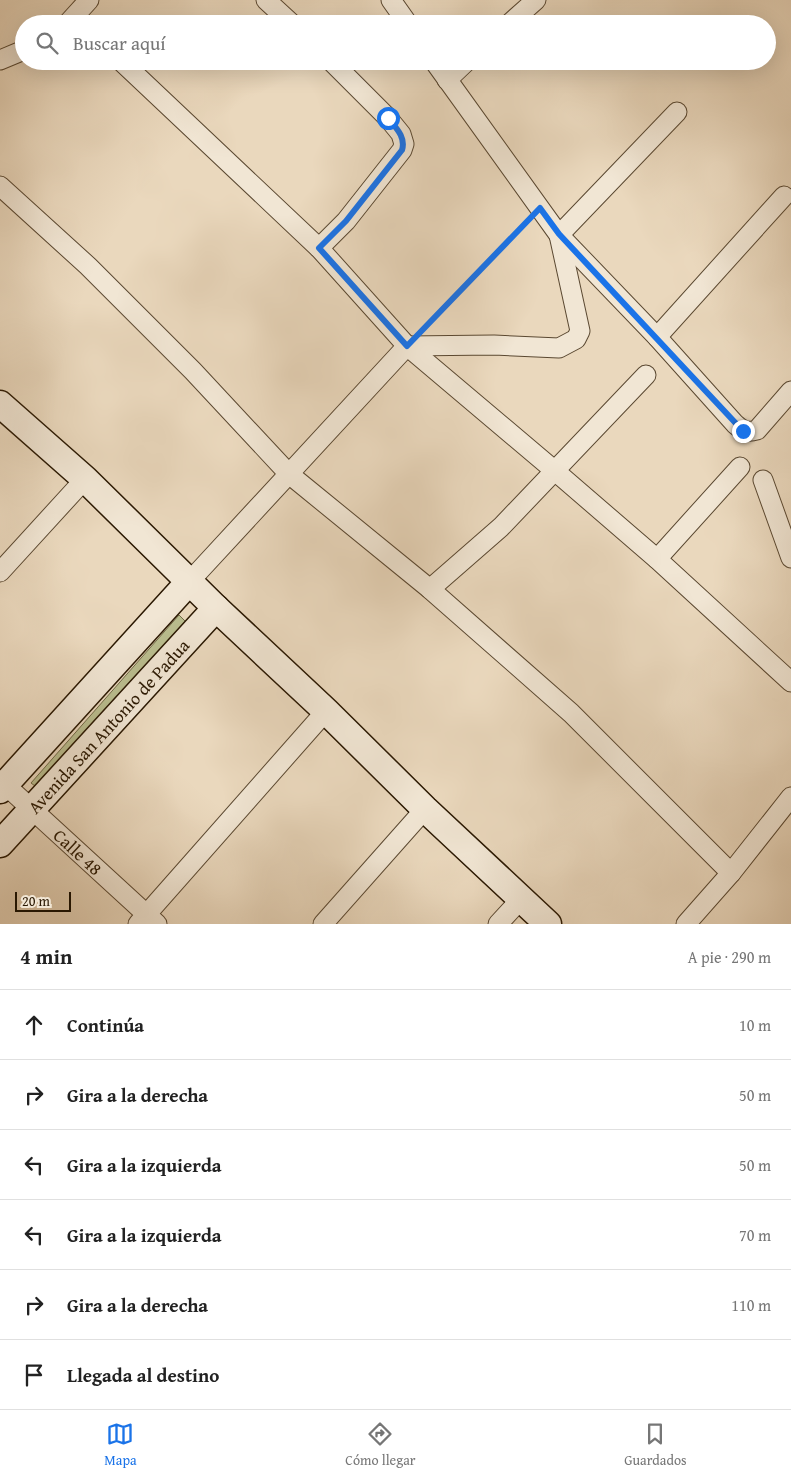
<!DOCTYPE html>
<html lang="es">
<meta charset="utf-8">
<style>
body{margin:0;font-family:"Gentium Book Plus",serif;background:#f6f6f6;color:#222}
.scale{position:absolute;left:15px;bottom:12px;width:56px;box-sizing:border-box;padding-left:5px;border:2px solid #2a1802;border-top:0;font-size:14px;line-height:18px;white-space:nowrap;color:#2a1802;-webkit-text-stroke:4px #f1e6d4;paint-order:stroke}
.stop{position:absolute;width:15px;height:15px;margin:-11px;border:4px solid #1a73e8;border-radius:50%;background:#fff}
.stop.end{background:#1a73e8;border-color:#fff;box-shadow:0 1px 5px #0008}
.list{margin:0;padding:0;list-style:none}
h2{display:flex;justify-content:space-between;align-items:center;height:65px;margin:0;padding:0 20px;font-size:21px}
h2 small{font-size:16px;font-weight:400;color:#767676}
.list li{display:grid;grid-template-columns:32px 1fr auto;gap:15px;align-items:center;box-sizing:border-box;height:70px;padding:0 20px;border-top:1px solid #e0e0e0}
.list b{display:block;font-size:19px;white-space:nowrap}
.list em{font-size:16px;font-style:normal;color:#767676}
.icon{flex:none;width:28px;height:28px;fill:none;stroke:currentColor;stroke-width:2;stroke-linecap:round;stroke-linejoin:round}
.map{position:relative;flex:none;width:791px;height:924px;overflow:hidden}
.search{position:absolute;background:#fff;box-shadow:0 5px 20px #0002;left:15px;right:15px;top:15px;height:55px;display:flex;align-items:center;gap:12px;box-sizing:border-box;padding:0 18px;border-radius:28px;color:#767676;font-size:19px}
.sheet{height:485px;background:#fff}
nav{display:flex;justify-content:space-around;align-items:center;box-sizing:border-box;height:70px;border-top:1px solid #e0e0e0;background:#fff;font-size:14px;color:#767676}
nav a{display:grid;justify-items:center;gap:2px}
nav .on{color:#1a73e8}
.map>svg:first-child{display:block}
</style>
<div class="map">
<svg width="791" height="924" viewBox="0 0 791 924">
<rect width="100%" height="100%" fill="#ead8bd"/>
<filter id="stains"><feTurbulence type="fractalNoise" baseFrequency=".004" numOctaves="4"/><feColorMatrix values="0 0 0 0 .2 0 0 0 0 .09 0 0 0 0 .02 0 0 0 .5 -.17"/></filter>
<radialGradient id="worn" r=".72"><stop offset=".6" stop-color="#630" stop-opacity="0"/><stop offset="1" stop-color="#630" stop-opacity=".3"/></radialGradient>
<path fill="#babe8f" stroke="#726b48" d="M179 615 188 624 39 789 31 783Z"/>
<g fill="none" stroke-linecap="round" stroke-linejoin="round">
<g stroke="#5a4831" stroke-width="21">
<g id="street">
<path d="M266 0 292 24"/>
<path d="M391 0 408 24"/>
<path d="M69 22 89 0"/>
<path d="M509 24 536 0"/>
<path d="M0 60 24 50"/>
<path d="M121 61 319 248 407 346 555 471 657 559 791 682"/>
<path d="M434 61 559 235 657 337 735 424C743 431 747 433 757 430L791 391"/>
<path d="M447 80 467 61"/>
<path d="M0 186 88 266 193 371 289 474 430 589 571 713 731 873"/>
<path d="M559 235 677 112"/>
<path d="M319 248 346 221 402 150 404 144 401 134 388 118 331 61"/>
<path d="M657 337 784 196"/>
<path d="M763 480 791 558"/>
<path d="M657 559 740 467"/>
<path d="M0 572 85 479"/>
<path d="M189 582 407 346 494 345 559 348 576 339 580 331 559 235"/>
<path d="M430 589 501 527 646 375"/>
<path id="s1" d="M0 780 157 924"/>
<path d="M138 924 326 711"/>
<path d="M323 924 425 809"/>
<path d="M498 924 521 899"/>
<path d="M686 924 731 873 791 797"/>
</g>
</g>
<g stroke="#2a1802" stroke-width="29">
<g id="secondary">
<path d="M0 404 85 479 216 608 326 711 425 809 548 924"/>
<path d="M0 790 189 582"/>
<path id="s2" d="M0 844 216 608"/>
</g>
</g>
<path stroke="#2a1802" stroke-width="3" stroke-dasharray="4 2.5" stroke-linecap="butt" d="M424 328 527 221"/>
<use href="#street" stroke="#f1e6d4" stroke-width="19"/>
<use href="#secondary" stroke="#f1e6d4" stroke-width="26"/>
</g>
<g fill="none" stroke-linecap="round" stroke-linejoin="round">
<path stroke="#1a73e8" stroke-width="6" d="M388 118C396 128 406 137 402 150L346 221 319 248 407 346 540 208 559 234 743 431"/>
</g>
<g text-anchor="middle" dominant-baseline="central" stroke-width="4" stroke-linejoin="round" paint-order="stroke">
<g font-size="18" fill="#2a1802" stroke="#f1e6d4">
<text stroke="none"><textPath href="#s2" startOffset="160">Avenida San Antonio de Padua</textPath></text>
<text stroke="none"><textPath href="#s1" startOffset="106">Calle 48</textPath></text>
</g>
</g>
<rect width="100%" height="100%" filter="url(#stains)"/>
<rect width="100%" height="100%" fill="url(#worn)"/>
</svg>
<div class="scale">20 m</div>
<div class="stop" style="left:388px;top:118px"></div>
<div class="stop end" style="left:743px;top:431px"></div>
<div class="search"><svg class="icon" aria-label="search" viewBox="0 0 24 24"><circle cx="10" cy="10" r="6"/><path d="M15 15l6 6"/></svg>Buscar aquí</div>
</div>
<section class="sheet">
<h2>4 min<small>A pie · 290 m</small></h2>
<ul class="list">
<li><svg class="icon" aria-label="ahead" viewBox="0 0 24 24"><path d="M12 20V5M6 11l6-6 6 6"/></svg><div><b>Continúa</b></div><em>10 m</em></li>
<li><svg class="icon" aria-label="right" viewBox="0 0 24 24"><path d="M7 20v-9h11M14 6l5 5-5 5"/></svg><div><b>Gira a la derecha</b></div><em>50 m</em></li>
<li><svg class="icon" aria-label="left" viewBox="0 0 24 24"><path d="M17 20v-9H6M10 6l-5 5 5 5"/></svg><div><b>Gira a la izquierda</b></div><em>50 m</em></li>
<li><svg class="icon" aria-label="left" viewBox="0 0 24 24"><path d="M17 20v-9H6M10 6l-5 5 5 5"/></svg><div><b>Gira a la izquierda</b></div><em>70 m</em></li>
<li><svg class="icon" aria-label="right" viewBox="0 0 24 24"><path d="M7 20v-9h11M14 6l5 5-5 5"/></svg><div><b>Gira a la derecha</b></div><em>110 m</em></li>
<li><svg class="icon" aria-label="arrive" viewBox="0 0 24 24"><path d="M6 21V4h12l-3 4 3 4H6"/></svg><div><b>Llegada al destino</b></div></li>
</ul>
</section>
<nav>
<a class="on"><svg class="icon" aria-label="map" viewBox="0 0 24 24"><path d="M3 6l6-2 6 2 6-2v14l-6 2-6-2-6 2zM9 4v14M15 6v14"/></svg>Mapa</a>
<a><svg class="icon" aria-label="directions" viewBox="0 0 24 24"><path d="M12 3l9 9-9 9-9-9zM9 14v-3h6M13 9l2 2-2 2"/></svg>Cómo llegar</a>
<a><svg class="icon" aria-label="saved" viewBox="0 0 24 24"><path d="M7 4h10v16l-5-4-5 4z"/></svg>Guardados</a>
</nav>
